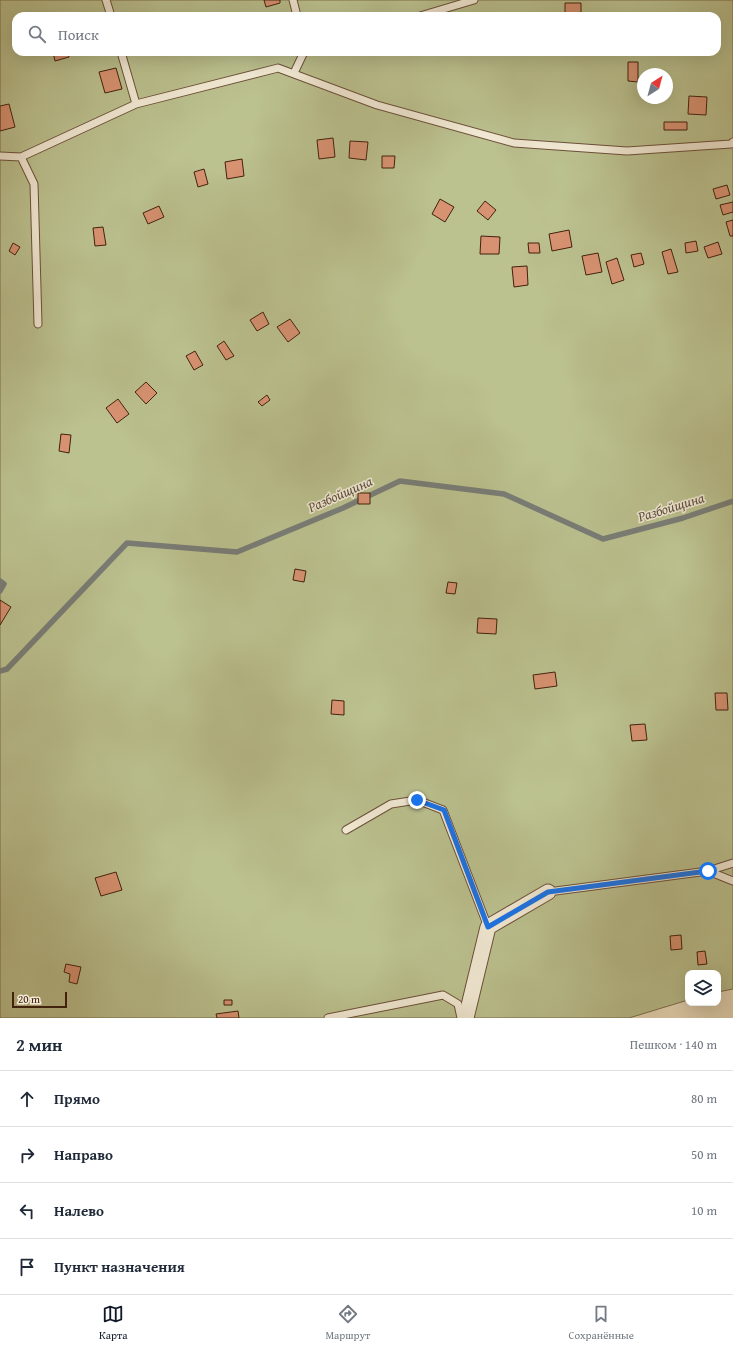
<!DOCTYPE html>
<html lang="ru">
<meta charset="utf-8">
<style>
body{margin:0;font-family:"Gentium Book Plus",serif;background:#f2f2f3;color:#1f2937}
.controls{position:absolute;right:12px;bottom:12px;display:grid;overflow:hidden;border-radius:8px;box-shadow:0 4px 16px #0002}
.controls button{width:36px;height:36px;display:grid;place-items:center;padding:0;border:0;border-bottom:1px solid #e0e1e3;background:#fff;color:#1f2937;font:20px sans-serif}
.compass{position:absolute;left:637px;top:68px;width:36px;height:36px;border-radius:50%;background:#fff;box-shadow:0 4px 16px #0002;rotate:36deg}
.scale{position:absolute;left:12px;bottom:10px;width:55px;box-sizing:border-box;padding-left:4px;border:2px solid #42210d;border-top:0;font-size:11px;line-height:14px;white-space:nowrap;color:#42210d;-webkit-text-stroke:3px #f2ead5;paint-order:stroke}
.stop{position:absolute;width:12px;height:12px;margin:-9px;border:3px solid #1a73e8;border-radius:50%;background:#fff}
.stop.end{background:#1a73e8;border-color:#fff;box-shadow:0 1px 4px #0008}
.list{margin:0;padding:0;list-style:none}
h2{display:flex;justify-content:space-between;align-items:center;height:52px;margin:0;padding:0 16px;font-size:17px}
h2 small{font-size:13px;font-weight:400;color:#747a83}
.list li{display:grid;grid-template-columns:26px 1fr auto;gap:12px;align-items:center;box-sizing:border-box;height:56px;padding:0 16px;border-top:1px solid #e0e1e3}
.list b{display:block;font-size:15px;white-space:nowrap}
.list em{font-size:13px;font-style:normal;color:#747a83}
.icon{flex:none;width:22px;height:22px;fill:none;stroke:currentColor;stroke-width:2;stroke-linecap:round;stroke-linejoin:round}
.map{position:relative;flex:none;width:733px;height:1018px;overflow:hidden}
.search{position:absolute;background:#fff;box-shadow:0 4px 16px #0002;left:12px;right:12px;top:12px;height:44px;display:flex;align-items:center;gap:10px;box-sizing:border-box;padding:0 14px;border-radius:12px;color:#747a83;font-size:15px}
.sheet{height:276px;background:#fff}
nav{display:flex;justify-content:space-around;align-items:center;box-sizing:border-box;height:56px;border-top:1px solid #e0e1e3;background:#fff;font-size:11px;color:#747a83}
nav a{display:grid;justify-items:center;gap:2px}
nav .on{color:#111827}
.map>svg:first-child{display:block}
</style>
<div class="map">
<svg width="733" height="1018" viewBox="0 0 733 1018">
<rect width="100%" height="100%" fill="#ebdfbf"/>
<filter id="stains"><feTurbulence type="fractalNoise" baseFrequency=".005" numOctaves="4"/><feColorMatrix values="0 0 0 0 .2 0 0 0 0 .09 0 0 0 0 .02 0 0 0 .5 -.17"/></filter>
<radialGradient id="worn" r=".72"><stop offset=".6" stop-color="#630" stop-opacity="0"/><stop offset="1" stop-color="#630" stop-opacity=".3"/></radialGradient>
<path fill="#bbc18f" stroke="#7e714e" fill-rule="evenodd" d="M0 0H733V989L718 992V973H688V1000L629 1018H0ZM16 16H717V52H16ZM643 74H667V98H643Z"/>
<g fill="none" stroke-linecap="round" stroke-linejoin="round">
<path stroke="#797d77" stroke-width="5.5" d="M0 581 4 584 0 591
M0 671 7 669 127 543 237 552 343 508 400 481 504 494 603 539 683 518 733 501"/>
</g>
<path fill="#d79271" stroke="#42210d" d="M264 0H280V3L266 7Z
M565 3H581V16H565Z
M53 52H68L69 57 55 61Z
M628 62H638V82L628 81Z
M116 68 122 89 105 93 99 72Z
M689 96 707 97 706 115 688 114Z
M9 104 15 127 0 131V106Z
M664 122H687V130H664Z
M333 138 335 157 319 159 317 140Z
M350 141 368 142 366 160 349 158Z
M382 156H395L394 168H382Z
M242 159 244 176 227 179 225 162Z
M204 169 208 184 198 187 194 172Z
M727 185 730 195 716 199 713 189Z
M440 199 454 207 445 222 432 214Z
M485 201 496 210 488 220 477 211Z
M733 202V212L723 215 720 205Z
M159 206 164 217 148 224 143 213Z
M733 220V236H730L726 222Z
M103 227 106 245 95 246 93 228Z
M569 230 572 247 552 251 549 234Z
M481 236 500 237 499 254H480Z
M696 241 698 251 686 253 685 243Z
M718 242 722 254 708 258 704 247Z
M13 243 20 247 15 255 9 251Z
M528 243H539L540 253H529Z
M671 249 678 272 668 274 662 252Z
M598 253 602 272 586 275 582 256Z
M641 253 644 264 634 267 631 255Z
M617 258 624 280 612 284 606 262Z
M527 266 528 285 514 287 512 267Z
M263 312 269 324 257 331 250 320Z
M290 319 300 333 288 342 277 327Z
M224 341 234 356 226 360 217 346Z
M195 351 203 365 194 370 186 356Z
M146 382 157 393 146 404 135 392Z
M267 395 270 400 262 406 258 402Z
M118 399 129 414 117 423 106 408Z
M61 434 71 435 69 453 59 451Z
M358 493H370V504H358Z
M295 569 306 571 304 582 293 580Z
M448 582 457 583 455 594 446 593Z
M0 600 11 607 0 625Z
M478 618 497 619 496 634 477 633Z
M555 672 557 686 535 689 533 675Z
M715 693H727L728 710H716Z
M332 700 344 701V715L331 714Z
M645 724 647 740 632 741 630 725Z
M116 872 122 890 101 896 95 878Z
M681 935 682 949 671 950 670 936Z
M705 951 707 964 698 965 697 952Z
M66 964 81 967 77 984 69 982 70 974 64 972Z
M224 1000H232V1005H224Z
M238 1011 239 1018H217L216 1014Z"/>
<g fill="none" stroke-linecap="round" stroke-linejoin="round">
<g stroke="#6c503a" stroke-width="9">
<path id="service" d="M106 0 111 16
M293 0 297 16
M420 16 474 0
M121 52 136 104
M294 73 304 52
M0 156 21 157 136 104 278 68 377 105 514 143 627 151 731 144 733 142
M21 157 34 184 38 324
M346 830 391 804 417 800 443 810 488 927
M708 871 733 881
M548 892 708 871 733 863
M328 1018 443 995 458 1004 461 1018"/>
</g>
<g stroke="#6c503a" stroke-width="17">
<path id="minor" d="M466 1018 488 927 548 892"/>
</g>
<use href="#service" stroke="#f2ead5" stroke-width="7"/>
<use href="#minor" stroke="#f2ead5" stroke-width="15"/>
</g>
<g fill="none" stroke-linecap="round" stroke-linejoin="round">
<path stroke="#1a73e8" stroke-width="5" d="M417 800 444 810 488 927 548 892 708 871"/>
</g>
<g text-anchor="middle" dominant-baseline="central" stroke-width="3" stroke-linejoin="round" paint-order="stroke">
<g font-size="14" font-style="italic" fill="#5e4f42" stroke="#f2ead5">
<text transform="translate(340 494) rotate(-24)">Разбойщина</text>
<text transform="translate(671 507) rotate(-17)">Разбойщина</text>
</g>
</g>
<rect width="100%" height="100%" filter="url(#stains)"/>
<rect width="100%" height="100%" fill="url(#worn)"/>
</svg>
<div class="controls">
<button><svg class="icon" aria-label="layers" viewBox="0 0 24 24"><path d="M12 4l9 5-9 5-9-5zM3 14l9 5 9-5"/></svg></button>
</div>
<svg class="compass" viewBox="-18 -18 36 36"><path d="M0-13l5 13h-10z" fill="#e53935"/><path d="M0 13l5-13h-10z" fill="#747a83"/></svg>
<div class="scale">20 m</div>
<div class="stop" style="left:708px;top:871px"></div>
<div class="stop end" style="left:417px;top:800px"></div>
<div class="search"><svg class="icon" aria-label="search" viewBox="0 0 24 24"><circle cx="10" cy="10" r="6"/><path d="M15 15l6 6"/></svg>Поиск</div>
</div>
<section class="sheet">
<h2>2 мин<small>Пешком · 140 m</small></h2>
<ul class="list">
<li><svg class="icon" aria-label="ahead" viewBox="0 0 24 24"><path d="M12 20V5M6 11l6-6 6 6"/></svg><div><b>Прямо</b></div><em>80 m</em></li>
<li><svg class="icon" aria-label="right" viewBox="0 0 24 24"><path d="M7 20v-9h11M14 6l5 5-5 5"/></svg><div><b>Направо</b></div><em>50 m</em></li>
<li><svg class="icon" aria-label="left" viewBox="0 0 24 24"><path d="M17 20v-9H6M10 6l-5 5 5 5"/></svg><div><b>Налево</b></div><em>10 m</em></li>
<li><svg class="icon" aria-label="arrive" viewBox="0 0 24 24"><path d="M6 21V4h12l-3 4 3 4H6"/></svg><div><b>Пункт назначения</b></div></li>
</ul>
</section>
<nav>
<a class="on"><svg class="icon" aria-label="map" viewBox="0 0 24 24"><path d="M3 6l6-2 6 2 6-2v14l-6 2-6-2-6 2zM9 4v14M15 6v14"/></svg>Карта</a>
<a><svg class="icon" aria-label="directions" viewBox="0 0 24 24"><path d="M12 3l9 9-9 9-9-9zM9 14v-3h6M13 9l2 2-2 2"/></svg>Маршрут</a>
<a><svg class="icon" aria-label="saved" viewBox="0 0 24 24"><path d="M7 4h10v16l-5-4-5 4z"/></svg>Сохранённые</a>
</nav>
